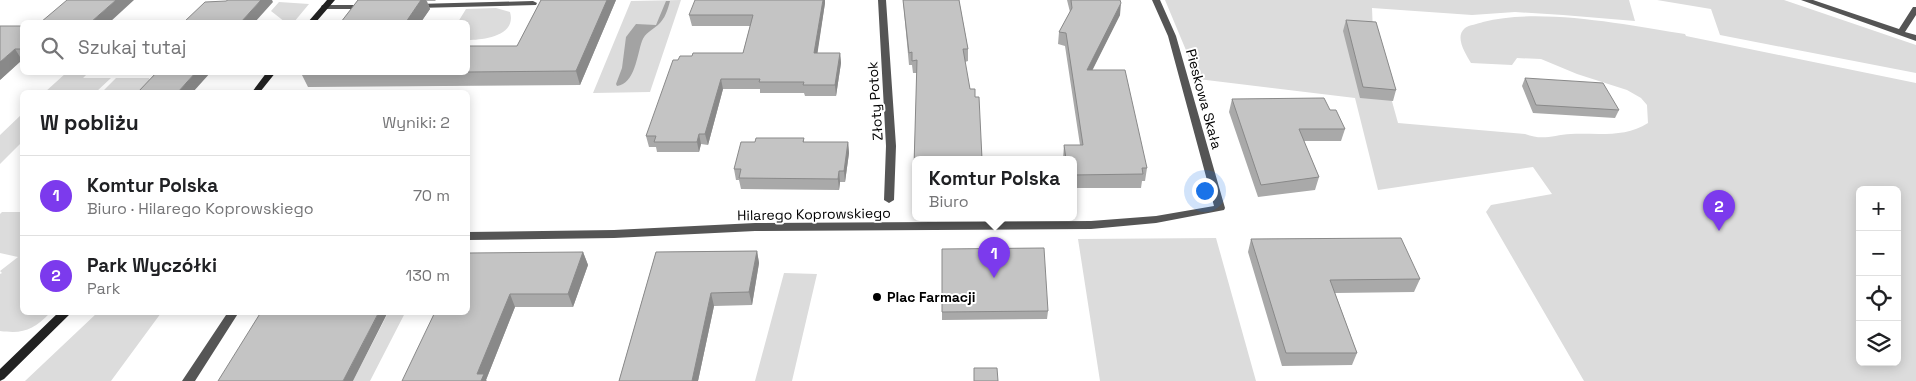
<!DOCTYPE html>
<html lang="pl">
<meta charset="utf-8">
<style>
body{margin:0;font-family:"Space Grotesk",sans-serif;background:#f2f2f2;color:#202124}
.controls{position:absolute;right:15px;bottom:15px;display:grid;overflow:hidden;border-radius:8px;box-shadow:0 2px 12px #0003}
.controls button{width:45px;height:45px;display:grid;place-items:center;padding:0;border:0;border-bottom:1px solid #e0e0e0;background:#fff;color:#202124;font:25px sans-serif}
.you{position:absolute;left:1204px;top:190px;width:18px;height:18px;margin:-12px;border:4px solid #fff;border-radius:50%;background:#1a73e8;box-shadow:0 0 0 8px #1a73e833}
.badge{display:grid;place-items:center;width:32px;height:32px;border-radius:50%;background:#7c3aed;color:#fff;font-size:16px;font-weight:700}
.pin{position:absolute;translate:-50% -41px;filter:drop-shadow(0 1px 2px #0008)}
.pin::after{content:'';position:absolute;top:26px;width:18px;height:15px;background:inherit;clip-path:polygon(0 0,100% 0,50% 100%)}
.popup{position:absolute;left:912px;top:156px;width:165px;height:65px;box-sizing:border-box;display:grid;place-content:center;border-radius:8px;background:#fff;filter:drop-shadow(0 1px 4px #0005);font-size:16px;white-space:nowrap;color:#757577}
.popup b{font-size:19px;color:#202124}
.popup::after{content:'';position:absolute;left:50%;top:100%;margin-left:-10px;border:10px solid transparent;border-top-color:#fff}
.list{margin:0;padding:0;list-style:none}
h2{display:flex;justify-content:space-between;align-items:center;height:65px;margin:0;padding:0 20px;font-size:21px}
h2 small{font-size:16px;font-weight:400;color:#757577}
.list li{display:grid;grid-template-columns:32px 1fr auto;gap:15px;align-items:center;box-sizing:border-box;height:80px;padding:0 20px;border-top:1px solid #e0e0e0}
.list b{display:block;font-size:19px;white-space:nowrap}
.list p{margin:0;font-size:16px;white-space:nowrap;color:#757577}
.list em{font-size:16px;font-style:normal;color:#757577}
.icon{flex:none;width:28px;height:28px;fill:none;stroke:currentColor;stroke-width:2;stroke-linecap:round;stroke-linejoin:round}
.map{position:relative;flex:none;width:1916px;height:381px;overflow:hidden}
.search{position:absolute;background:#fff;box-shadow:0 2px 12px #0003;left:20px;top:20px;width:450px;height:55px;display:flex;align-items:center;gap:12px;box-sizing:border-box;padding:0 18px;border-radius:8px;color:#757577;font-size:19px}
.panel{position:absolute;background:#fff;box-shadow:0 2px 12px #0003;left:20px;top:90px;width:450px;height:225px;border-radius:8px}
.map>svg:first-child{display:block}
</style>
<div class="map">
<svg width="1916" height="381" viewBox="0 0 1916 381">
<rect width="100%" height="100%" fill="#fff"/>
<path fill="#dcdcdc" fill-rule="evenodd" d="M681 0 650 92 593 93 631 1Z
M1165 0H1629L1635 21 1563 15 1515 12 1472 15 1372 8 1373 33 1398 123 1525 134C1543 141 1553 135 1571 134 1598 133 1625 138 1648 123L1647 105 1641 98 1627 90 1577 74 1541 59 1517 58 1512 65 1471 63C1466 54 1454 37 1465 28 1469 25 1478 24 1483 22 1540 7 1627 25 1685 34L1686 36 1916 83V381H1584L1486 212 1491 205 1552 194 1533 167 1378 190 1355 98 1198 79ZM1860 190H1897V362H1860Z
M1657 0H1784L1916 45V73L1720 35 1711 9Z
M279 2 309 4 294 22H285L271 11Z
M496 8 510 12C517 36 483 40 468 40V22H458L466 9Z
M66 73H88L83 78H111L96 92H45Z
M116 78H149L150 80 138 92H102Z
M22 114V142L0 164V135Z
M2 212H22V312L50 313C33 330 24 334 0 331V274L2 273 0 271 18 257 0 253V214Z
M1216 238 1256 381H1100L1078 239Z
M784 273 817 274 792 381H755Z
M97 313H161L111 381H25Z
M388 313H405L370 381H353Z"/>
<path fill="#a3a3a3" d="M666 1H670C668 9 665 19 658 25 652 30 645 33 642 41 637 55 635 84 617 86L616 84 622 68 626 37 636 24 656 25Z"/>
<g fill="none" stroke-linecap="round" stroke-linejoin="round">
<path fill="#555" fill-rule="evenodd" d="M1801 0H1813L1899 29 1913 7H1916V15L1905 32 1916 35V41Z
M533 1 537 3 536 5 417 8 413 6 417 4Z
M322 5H365L369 7 365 9H325L321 7Z
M228 312H239L195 381H182Z"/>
<path fill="#555" fill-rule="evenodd" d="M878 0H886L896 146 894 200 889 203 884 200 886 146Z
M1152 0H1160L1176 36 1225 208 1224 210 1156 223 1091 229 755 231 614 238 468 240V232L614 230 755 223 1091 221 1156 216 1214 206 1168 36Z"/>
<path fill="#222" fill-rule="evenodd" d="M327 0H335L316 22H308Z
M267 72H276L260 92H252Z
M59 312H72L4 379 0 381V369Z"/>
</g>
<path fill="#a9a9a9" d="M358 0H436L435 1H427L430 9 421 22H341Z
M541 0H616L580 85 308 87 301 73 302 72H468V46H517Z
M903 0H959L968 49V61L965 62 915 159V179L914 166 917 73H913L912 65H909Z
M1067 0H1120V15L1092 70 1147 168 1145 181H1142L1141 188H1073V159H1063L1064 145H1080L1065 46 1058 44 1059 32 1070 12Z
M825 3 817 53H840L841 63 836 96H805L804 93H760V89H723L708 145 701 144 699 152H657L656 147H649L646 136 678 60 692 56 743 53 750 26H692L689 15Z
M1346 20 1396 90 1393 101 1360 98 1343 31Z
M22 26V60L0 80Z
M1525 78 1619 110 1615 118 1533 113 1522 86Z
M1232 99 1330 110 1345 129 1341 141H1304L1319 177 1315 190 1258 197 1229 112Z
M804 138V142H848L849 153 845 182H840L839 190 741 189 739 180H736L734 169 755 142Z
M1251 239 1420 279 1414 292 1335 293 1357 353 1352 365 1282 366 1248 252Z
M942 249 1048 311 1047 319 942 320Z
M757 251 759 263 752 305 714 306 698 381H619L656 252Z
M583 252 588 265 573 307H515L486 380 435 312Z"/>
<path fill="#898989" d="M116 0H134L110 22H91Z
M261 0H272L273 2 255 22H241Z
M421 0H426L430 9 421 22H406Z
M607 0H616L580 85 576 71Z
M823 0H825V3L816 63 814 53Z
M1121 3 1120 15 1086 83 1087 70Z
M15 49 22 60 0 80V62Z
M840 53 841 63 836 96 835 85Z
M196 72H211L193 92H178Z
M721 79 723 89 708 145 705 134Z
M699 134 701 144 699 152 697 142Z
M848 142 849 153 845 182 844 171Z
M839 171 840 182 839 190 838 179Z
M757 251 759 263 752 305 749 292Z
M583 252 588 265 573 307 568 294Z
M711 293 714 306 698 381H692Z
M510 294 515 307 486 380 487 381H481L477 374Z
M379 312H388L353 381H343Z"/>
<path fill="#c4c4c4" stroke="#898989" d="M67 0H116L91 22H41Z
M228 0H261L241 22H184L205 2 226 1Z
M358 0H421L406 22H341Z
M541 0H607L576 71 468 72V46H517Z
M695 0H823L814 53H840L835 85H803L804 82H759L760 79H721L705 134H699L697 142H654L656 136H646L673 60H678L680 56H692L693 53H743L753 15H689Z
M903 0H959L968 49H963L970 89H975V97H979L982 159H915V166H914L917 60 912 61V52L909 53Z
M1071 0H1120L1121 3 1087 70H1125L1147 168H1142L1143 174 1073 175V159H1066L1064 145H1083L1066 33 1059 32 1072 8Z
M1346 20 1376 22 1396 90 1363 87Z
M0 26H22V49H15L0 62Z
M157 72H196L178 92H138Z
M302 72H387L301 73Z
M1525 78 1603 83 1619 110 1536 105Z
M1324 98 1330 110H1336L1345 129H1299L1319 177 1261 185 1232 99Z
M756 138H804L803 142H848L844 171H839L838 179 739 178 741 169H734L741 142H755Z
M1401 238 1420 279 1330 280 1357 353H1286L1251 239Z
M1044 248 1048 311 942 312V249Z
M757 251 749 292 711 293 692 381H619L656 252Z
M583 252 568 294H510L477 374H484L481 381H402L435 312H468V253Z
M261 312H379L343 381H218Z
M974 368H997L998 381H974Z"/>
<circle fill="#000" stroke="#fff" stroke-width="2" cx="877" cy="297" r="5"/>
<g text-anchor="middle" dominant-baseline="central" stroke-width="4" stroke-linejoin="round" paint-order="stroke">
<g font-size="14" fill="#000" stroke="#fff">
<text transform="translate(1204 99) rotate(75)">Pieskowa Skała</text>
<text transform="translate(875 101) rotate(-94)">Złoty Potok</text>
<text transform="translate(814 214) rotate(-1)">Hilarego Koprowskiego</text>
</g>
<g font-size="14" font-weight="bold" fill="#000" stroke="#fff" text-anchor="start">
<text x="887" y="297">Plac Farmacji</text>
</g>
</g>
</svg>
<div class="controls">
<button>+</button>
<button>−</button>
<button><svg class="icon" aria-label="locate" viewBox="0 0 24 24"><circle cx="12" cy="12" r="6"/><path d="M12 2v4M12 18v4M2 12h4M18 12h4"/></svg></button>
<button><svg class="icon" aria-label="layers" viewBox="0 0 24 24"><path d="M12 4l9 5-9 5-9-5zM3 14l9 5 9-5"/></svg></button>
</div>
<div class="you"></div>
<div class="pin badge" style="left:994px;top:278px">1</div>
<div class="popup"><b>Komtur Polska</b>Biuro</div>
<div class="pin badge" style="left:1719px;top:231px">2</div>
<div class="search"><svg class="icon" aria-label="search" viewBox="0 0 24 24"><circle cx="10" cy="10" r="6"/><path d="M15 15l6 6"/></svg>Szukaj tutaj</div>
<section class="panel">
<h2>W pobliżu<small>Wyniki: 2</small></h2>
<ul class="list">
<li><span class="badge">1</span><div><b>Komtur Polska</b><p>Biuro · Hilarego Koprowskiego</p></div><em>70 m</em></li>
<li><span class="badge">2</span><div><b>Park Wyczółki</b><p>Park</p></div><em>130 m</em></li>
</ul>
</section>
</div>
